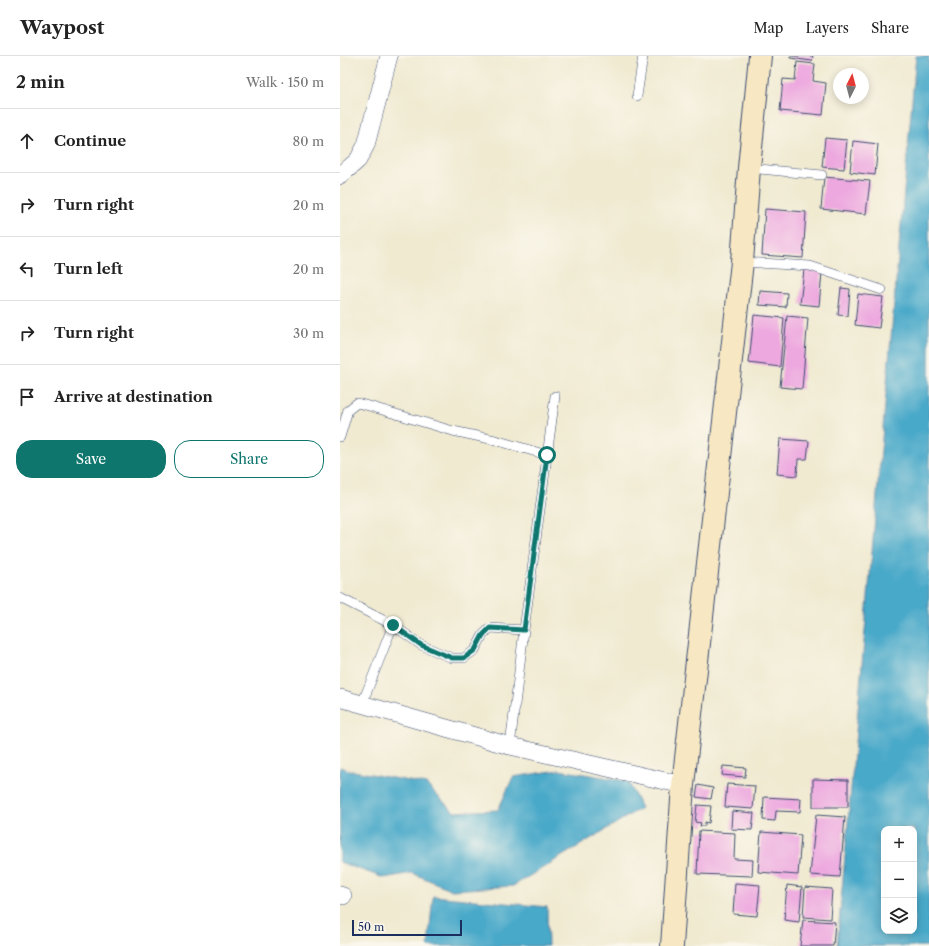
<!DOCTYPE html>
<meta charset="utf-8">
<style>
body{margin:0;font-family:"Libre Caslon Text",serif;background:#f6f6f6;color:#222}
.controls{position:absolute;right:12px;bottom:12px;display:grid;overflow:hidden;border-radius:8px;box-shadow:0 2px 10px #0003}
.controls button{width:36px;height:36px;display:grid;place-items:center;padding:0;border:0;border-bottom:1px solid #e0e0e0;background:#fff;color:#222;font:20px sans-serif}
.compass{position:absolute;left:493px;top:12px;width:36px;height:36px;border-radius:50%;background:#fff;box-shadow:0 2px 10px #0003;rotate:6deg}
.scale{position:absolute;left:12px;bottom:10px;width:110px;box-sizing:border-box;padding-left:4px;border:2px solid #1b2f5e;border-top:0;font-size:11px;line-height:14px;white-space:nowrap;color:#1b2f5e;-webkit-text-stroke:3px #fbf7ec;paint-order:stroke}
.stop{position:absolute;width:12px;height:12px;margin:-9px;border:3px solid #0f766e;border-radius:50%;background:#fff}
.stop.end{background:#0f766e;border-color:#fff;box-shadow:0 1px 4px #0008}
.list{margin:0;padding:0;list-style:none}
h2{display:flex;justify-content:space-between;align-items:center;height:52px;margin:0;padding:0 16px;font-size:17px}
h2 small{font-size:13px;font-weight:400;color:#767676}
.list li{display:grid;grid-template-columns:26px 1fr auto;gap:12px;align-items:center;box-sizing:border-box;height:64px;padding:0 16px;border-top:1px solid #e0e0e0}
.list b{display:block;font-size:15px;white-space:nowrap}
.list em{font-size:13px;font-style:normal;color:#767676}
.actions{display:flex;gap:8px;padding:12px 16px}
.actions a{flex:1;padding:9px 0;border:1px solid #0f766e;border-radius:16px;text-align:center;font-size:14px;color:#0f766e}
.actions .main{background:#0f766e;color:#fff}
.icon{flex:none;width:22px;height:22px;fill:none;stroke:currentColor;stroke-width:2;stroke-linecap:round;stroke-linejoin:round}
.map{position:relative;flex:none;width:589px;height:890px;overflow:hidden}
header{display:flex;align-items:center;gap:24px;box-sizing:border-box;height:56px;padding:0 20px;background:#fff;border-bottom:1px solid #e0e0e0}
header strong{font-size:19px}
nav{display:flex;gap:22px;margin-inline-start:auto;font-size:14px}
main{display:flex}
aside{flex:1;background:#fff}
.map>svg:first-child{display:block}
</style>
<header>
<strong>Waypost</strong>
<nav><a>Map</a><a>Layers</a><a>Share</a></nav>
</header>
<main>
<aside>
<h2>2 min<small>Walk · 150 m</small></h2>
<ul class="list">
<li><svg class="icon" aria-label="ahead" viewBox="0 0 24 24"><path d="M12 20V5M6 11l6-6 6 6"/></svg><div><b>Continue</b></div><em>80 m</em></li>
<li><svg class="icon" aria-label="right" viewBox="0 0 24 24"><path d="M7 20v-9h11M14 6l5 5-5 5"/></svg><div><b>Turn right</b></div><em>20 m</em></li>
<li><svg class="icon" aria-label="left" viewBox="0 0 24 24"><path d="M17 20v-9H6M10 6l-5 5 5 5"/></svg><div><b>Turn left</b></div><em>20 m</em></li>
<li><svg class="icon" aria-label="right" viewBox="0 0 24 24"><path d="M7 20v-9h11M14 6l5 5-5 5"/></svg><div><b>Turn right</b></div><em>30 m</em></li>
<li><svg class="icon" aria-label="arrive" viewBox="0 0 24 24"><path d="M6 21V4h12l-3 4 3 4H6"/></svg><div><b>Arrive at destination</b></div></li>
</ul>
<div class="actions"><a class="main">Save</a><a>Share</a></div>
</aside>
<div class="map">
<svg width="589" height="890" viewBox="0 0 589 890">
<rect width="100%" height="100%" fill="#fbf7ec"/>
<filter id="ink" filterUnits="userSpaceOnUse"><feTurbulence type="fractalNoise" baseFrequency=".025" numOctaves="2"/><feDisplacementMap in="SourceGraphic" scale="8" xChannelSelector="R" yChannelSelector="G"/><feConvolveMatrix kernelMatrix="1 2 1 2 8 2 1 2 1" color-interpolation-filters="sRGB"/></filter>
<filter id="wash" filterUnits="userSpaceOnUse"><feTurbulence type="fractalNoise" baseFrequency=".012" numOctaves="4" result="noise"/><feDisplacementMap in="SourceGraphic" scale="16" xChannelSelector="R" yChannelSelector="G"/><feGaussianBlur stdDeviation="0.9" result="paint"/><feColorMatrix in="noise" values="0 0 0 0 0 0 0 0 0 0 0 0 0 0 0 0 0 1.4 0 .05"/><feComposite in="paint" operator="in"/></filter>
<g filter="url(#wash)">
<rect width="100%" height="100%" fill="#f0ead1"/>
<path fill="#4aa9c9" stroke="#326c94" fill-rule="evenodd" d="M576 0H589V890H497ZM544 773H574V875H544Z
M0 711 8 714 86 728 114 756 158 754 173 721 219 714 288 725 301 752 173 830 112 834 72 817 44 822 2 807 0 806Z
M93 840 207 851 208 890H88Z"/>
<g id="blocks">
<path fill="#eda9df" d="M450 0H473L472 5 450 2Z
M457 6 475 8 473 25 486 27 483 59 440 55 443 23 455 24Z
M485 82 507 84 504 113 482 111Z
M513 85 538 88 535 119 510 116Z
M484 121 530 125 526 158 481 153Z
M425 153 466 156 463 202 422 199Z
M464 214 482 216 479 250 460 248Z
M501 232 510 233 508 260 498 259Z
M420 235 447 237 446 251 419 249Z
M518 238 543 241 539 272 515 269Z
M414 259 444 262 440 311 409 307Z
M447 260 468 262 462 333 440 331Z
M440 383 469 385 467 403H458L457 420 437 418Z
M383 710 406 712 405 721 382 719Z
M473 723 508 724V751H473Z
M387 728 415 730 413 753 385 751Z
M358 729 373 732 371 743 356 741Z
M424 741 461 743 460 756 436 755 435 765 423 764Z
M357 749 371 750 369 767 365 766V770H360L361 767 355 766Z
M392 755 414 757 412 774 391 773Z
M476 759 505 761 500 821 470 819Z
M359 775 395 777 394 803 413 804 412 820 357 818Z
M421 776 461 779 458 819 418 816Z
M395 827 420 829 417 860 393 858Z
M447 829 462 831 459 866 444 864Z
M465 831 492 833 490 863 463 861Z
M463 864 495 866 493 890H460Z"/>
</g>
</g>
<g filter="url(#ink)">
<use href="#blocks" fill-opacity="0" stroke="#3b4b6f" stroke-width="1"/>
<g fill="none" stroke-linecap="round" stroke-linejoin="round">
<g stroke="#3b4b6f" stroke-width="10">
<path id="lane" d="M297 40 303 0
M409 112 482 119
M402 206 470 210 542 234
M0 381 8 354 17 347 29 350 113 375 155 384 207 399
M0 542 53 569 81 589 112 602H124L135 594 143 579 150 572 184 574
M22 648 53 569
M170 690 184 574 215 340"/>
</g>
<g stroke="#3b4b6f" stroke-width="18">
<path id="street" d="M0 120 18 104 26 89 49 0
M0 642 170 690 343 729
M0 839 3 840"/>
</g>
<g stroke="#3b4b6f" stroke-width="24">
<path id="secondary" d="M332 890 343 729 402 206 409 112 420 0"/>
</g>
<use href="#lane" stroke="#fff" stroke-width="9"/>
<use href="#street" stroke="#fff" stroke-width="17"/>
<use href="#secondary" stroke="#f7e8c3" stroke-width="22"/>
</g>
</g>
<g fill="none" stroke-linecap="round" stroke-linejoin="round" filter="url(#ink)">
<path stroke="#0f766e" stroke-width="5" d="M53 569 81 589 112 602H124L135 594 143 579 150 572 184 574 207 399"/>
</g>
</svg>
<div class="controls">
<button>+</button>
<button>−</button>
<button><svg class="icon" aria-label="layers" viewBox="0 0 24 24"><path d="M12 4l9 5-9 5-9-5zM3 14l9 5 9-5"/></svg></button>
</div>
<svg class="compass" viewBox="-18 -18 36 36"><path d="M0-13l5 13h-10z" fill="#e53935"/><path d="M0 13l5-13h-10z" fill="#767676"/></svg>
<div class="scale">50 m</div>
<div class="stop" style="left:207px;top:399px"></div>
<div class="stop end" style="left:53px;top:569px"></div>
</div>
</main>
